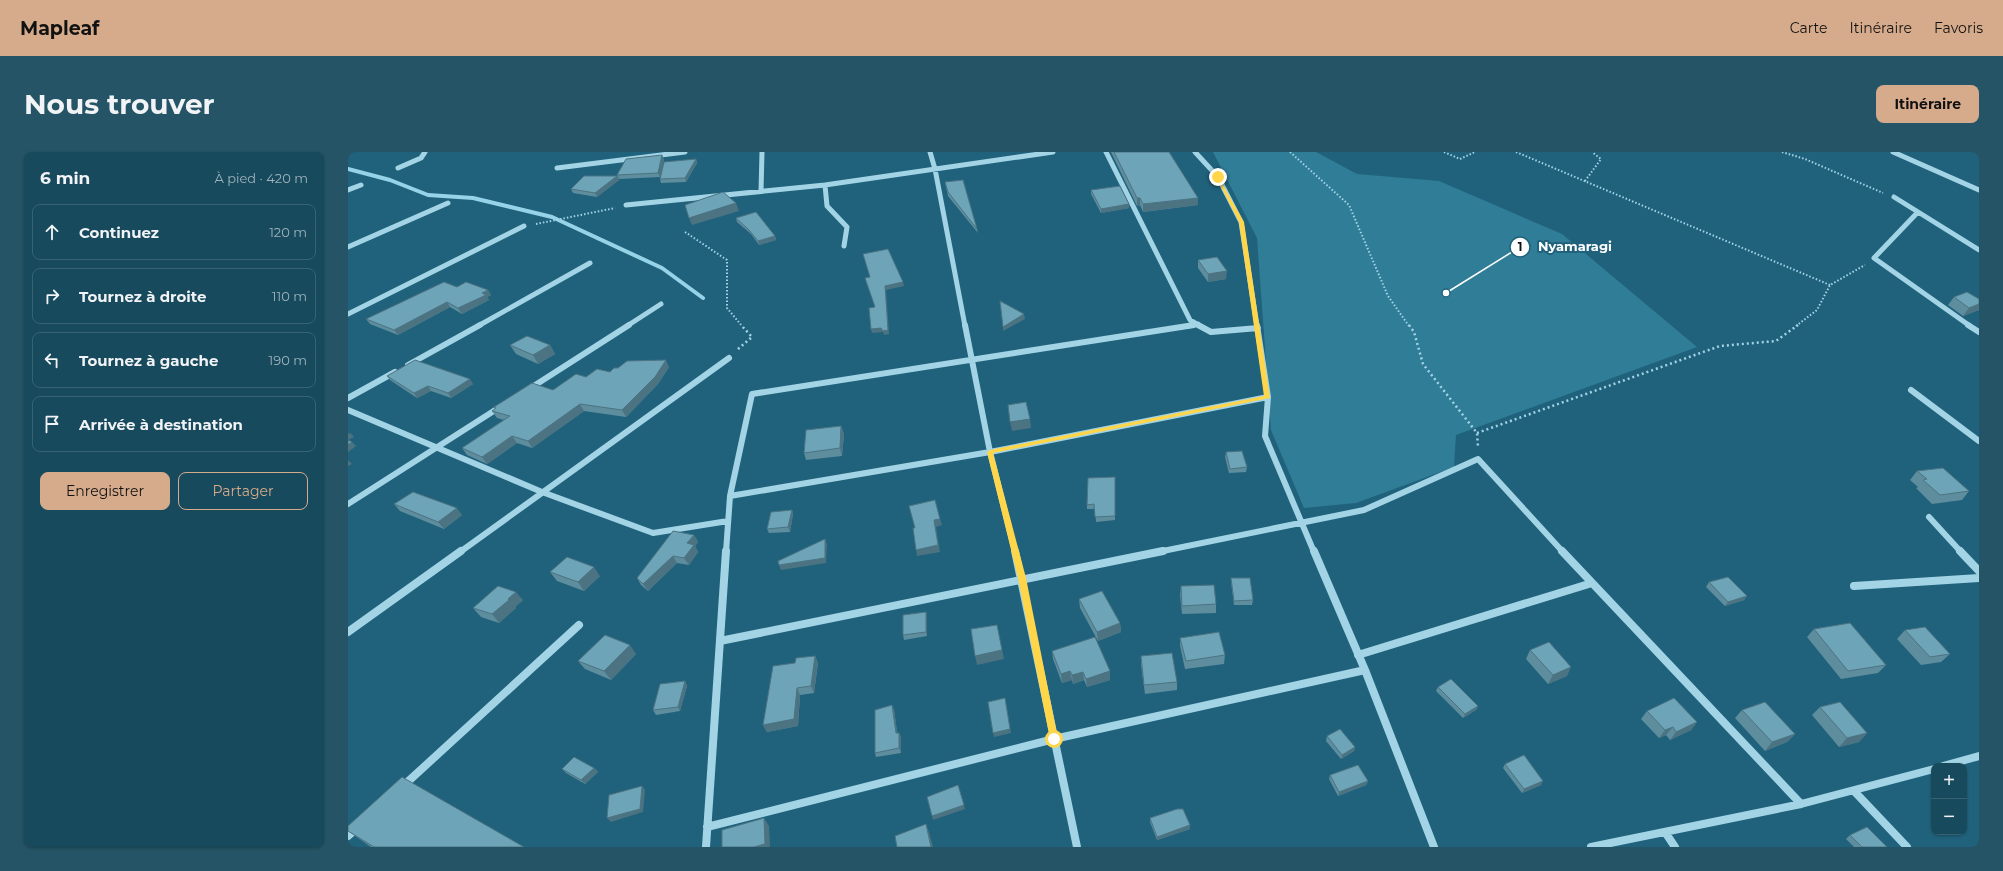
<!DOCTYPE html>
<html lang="fr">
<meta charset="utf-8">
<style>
body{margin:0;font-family:Montserrat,sans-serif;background:#255466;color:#f1f3f6}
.controls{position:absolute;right:12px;bottom:12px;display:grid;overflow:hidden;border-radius:8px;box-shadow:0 1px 3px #0004}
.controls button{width:36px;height:36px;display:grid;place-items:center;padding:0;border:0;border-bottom:1px solid #366272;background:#184a5d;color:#f1f3f6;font:20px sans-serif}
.stop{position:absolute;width:12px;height:12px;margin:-9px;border:3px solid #ffd54a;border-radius:50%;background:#fff}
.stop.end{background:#ffd54a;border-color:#fff;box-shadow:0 1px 4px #0008}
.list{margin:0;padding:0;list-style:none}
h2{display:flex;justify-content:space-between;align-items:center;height:52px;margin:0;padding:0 16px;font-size:17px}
h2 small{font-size:13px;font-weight:400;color:#9fb3bc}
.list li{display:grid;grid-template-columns:26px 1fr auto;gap:12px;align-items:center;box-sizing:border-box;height:56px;margin:0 8px 8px;padding:0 8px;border:1px solid #366272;border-radius:8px}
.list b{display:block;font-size:15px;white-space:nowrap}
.list em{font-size:13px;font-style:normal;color:#9fb3bc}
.actions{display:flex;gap:8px;padding:12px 16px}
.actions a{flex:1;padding:9px 0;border:1px solid #d6ab8b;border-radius:8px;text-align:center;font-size:14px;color:#d6ab8b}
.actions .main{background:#d6ab8b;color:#111}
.icon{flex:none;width:22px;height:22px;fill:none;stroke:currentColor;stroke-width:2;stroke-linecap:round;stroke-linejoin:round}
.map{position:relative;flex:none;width:1631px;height:695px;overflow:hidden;border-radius:8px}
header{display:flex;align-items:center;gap:24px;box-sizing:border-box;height:56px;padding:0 20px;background:#d6ab8b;color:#111}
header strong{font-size:19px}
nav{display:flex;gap:22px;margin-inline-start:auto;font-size:14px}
.intro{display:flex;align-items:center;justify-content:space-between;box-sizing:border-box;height:96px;padding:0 24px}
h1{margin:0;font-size:28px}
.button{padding:10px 18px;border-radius:8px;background:#d6ab8b;color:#111;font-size:14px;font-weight:700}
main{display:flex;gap:24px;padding:0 24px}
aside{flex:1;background:#184a5d;border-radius:8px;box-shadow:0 1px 3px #0004}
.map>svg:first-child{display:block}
</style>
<header>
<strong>Mapleaf</strong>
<nav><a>Carte</a><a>Itinéraire</a><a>Favoris</a></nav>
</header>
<div class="intro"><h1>Nous trouver</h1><a class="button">Itinéraire</a></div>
<main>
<aside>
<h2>6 min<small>À pied · 420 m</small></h2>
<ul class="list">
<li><svg class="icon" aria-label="ahead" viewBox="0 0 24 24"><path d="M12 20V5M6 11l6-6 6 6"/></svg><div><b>Continuez</b></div><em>120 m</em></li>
<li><svg class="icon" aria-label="right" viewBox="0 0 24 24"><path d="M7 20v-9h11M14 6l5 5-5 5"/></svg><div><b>Tournez à droite</b></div><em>110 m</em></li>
<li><svg class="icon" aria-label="left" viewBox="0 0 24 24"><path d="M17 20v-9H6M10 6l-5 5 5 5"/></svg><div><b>Tournez à gauche</b></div><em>190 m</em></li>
<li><svg class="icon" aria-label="arrive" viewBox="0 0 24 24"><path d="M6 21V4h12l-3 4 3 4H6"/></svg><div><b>Arrivée à destination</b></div></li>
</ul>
<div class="actions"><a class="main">Enregistrer</a><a>Partager</a></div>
</aside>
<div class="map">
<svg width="1631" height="695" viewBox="0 0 1631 695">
<rect width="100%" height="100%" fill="#20627c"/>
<path fill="#307d98" d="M865 0H968L1009 22 1091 29 1214 82 1349 195 1108 283 1106 315 1008 351 956 356 923 278 909 86Z"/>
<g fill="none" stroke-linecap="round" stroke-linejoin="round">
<path stroke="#96d3e8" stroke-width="4" d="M0 17 42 28 80 43 125 46 204 65 314 116 355 146"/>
<path stroke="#a3d4e6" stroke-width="2" stroke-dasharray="1.5 2" stroke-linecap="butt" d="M942 0 1001 53 1040 144 1061 174
M1096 0 1112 7 1127 0
M1168 0 1482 133
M1434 0 1457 7 1535 41
M1237 29 1253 7 1244 0
M188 72 267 56
M337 80 379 108V156L394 174
M1448 174 1469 158 1482 133 1517 113"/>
<path stroke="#a3d4e6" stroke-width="2.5" stroke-dasharray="2 3" stroke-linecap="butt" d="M1061 173 1066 180 1075 212 1129 281 1130 295
M390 197 404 185 393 173
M1129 281 1372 194 1428 189 1450 173"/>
<path stroke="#a3d4e6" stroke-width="5" d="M582 0 587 17 617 174
M758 0 842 168 852 174
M847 0 870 25 893 70 909 174
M1545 0 1631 38
M50 16 73 6 77 0
M209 16 337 0
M477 33 479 54 499 75 496 94
M0 38 13 33
M413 39 414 0
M1546 45 1631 98
M278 53 477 33 705 0
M1570 60 1526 106 1622 174
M0 95 100 51
M0 162 176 74
M130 174 242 111
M279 174 313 152
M840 174 850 172"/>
<path stroke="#a3d4e6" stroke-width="6" d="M617 173 642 300 667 400
M850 173 863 180 910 176
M909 173 920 245 917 284 966 400
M1620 173 1631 180
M60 213 132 173
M181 237 281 173
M1563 238 1631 289
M0 246 47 220
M0 258 194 340 305 381 380 369
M382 344 642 300 920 245
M0 352 152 255
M1581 365 1613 400
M112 400 381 206
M378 400 382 344 404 242 846 173
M810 400 1016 358 1130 307 1215 400"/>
<path stroke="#a3d4e6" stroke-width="8" d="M667 399 729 695
M966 399 1017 518 1086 695
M1214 399 1453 652
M1612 399 1631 419
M1506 434 1631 426
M0 480 113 399
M372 489 815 399
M1010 503 1244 431
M1595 614 1631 604
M54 635 231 473
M1506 639 1559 695
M359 675 706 587 1017 518
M1317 680 1327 695
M0 684 9 676
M358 695 378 399
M1243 695 1453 652 1586 617"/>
</g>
<path fill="#5e8d9e" d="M763 0H821L850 46V53L795 60 792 53 789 54Z
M316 7 312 25 271 27 269 23Z
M348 7 349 11 338 30 313 31 312 27Z
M269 24 271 28 249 45 225 41 223 37Z
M597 30 629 77 630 81 600 44Z
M743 38 781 56 753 61 743 42Z
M388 66 427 84 428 88 411 93 403 82 389 70Z
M850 108 878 127 860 130 850 116Z
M109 135 140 138 143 143 139 145 141 148 114 162 102 155 50 183 22 172 18 167Z
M1606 145 1631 147V158L1615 164 1600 153Z
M162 193H202L207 202 190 212 168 202Z
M321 215 310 232 278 265 236 259 184 296 169 291 139 312 119 303 114 296 156 268 149 266 144 259 147 257 146 255 205 238 238 225 262 220 270 216Z
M39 224 125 232 103 246 83 239 69 246 42 228Z
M493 274 496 282 494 304 458 308 456 301Z
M878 300 899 315 898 320 881 321 877 305Z
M1569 319 1621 339 1614 348 1584 352 1568 336 1570 335 1562 328Z
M767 325V368L748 370 747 357H739V353Z
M46 352 114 363 96 377 52 359Z
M444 358 445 362 442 380 421 381 419 377Z
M346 383 350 390 347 394 350 400 341 413 329 411 300 439 293 433 289 426Z
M202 420 252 424 236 439 209 429Z
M883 426 905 448 904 453H886L883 430Z
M1361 430 1399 444 1396 448 1377 454 1358 435Z
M833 434 868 452V461L834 462 832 443Z
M731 447 772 471 773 480 750 489 732 456Z
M175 448 167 455 168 456 151 471 133 465 125 456Z
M578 460 579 464V484L556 488 555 483Z
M1466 477 1538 513 1530 521 1493 527 1459 485Z
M1557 478 1602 502 1593 510 1573 513 1549 487Z
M832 486 877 503 876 512 837 517 832 494Z
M1182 498 1219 524 1200 532 1178 507Z
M704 499 762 528 739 535 736 528 725 532 724 528 714 531 705 507Z
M288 502 263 528 237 517 230 509Z
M467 504 470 511 466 541 452 543 450 574 419 580 415 573 447 511Z
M793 504 829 530V538L797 542 793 513Z
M337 529 339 534 332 559 308 563 305 558Z
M1090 535 1130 554 1128 558 1115 566 1088 539Z
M1472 555 1519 581 1511 590 1491 595 1464 563Z
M546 557 549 581H551L553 585V601L528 605 527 601Z
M1394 558 1447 582 1439 590 1417 599 1387 566Z
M1299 559 1349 570 1343 578 1322 588 1318 583 1311 586 1293 567Z
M979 584 1007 595 1006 599 993 607 978 589Z
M1157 612 1193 633 1174 641 1155 616Z
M246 616 250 620 237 632 218 621 214 617Z
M982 623 1020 629 1018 633 990 644 981 627Z
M802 666 842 673V677L809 688 802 670Z
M0 679 176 695H23Z
M1502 683 1539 695H1506L1498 687Z"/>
<path fill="#4c7381" d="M314 3 316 7 312 25 310 21Z
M348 7 349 11 338 30 337 26Z
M269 24 271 28 249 45 247 41Z
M789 46H792V53L789 54Z
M850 46V53L795 60V52Z
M388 51 391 59 344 73 341 66Z
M781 52V56L753 61V57Z
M427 84 428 88 411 93 410 89Z
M879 119 878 127 860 130V122Z
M555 130 556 134 538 138 541 182 536 183 535 179 537 134Z
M140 138 143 143 139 145 141 148 114 162 110 156 134 141Z
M99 150 102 155 50 183 46 178Z
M1631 152V158L1615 164 1621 156Z
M676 162 677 167 655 179V175Z
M533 176 535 180 524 181 523 177Z
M202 193 207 202 190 212 185 203Z
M318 208 321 215 310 232 278 265 274 258Z
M122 227 125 232 103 246 100 241Z
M80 234 83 239 69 246 66 241Z
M232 252 236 259 184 296 180 289Z
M682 267 683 276 664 279 662 270Z
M493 274 496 282 494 304 492 296Z
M2 281 6 285 0 288V282Z
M164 284 169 291 139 312 134 305Z
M4 290 8 294 0 300V293Z
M0 308 4 312 0 314Z
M109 356 114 363 96 377 90 370Z
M444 358 445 362 442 380 440 375Z
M592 367 594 373 588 375 592 400 569 404 568 398 586 368Z
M346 383 350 390 347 394 350 400 341 413 336 406 339 391Z
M477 387 479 392 478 411 433 418 431 413Z
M325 404 329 411 300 439 295 432Z
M246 415 252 424 236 439 230 430Z
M168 440 175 448 167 455 168 456 151 471 144 462Z
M1399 444 1396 448 1377 454 1380 450Z
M578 460 579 464V484L578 480Z
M772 471 773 480 750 489 749 480Z
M649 473 656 507 629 513 627 504Z
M282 493 288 502 263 528 256 519Z
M467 504 470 511 466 541 463 534Z
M1223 515 1219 524 1200 532 1205 523Z
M722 519 724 528 714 531 713 522Z
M762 519V528L739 535 738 527Z
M735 520 736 528 725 532 724 523Z
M337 529 339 534 332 559 330 555Z
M449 536 452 543 450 574 419 580 415 573Z
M657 546 663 581 646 585 645 581Z
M544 553 546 557 550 585 548 581Z
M1130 554 1128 558 1115 566 1117 562Z
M1349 570 1343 578 1322 588 1328 580Z
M1325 575 1318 583 1311 586 1317 578Z
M551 581 553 585V601L551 596Z
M1519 581 1511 590 1491 595 1499 586Z
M1447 582 1439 590 1417 599 1424 590Z
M1007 595 1006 599 993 607 994 603Z
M246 616 250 620 237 632 233 628Z
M1020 629 1018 633 990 644 991 640Z
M1195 629 1193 633 1174 641 1176 637Z
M610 633 617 657 585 668 584 664Z
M294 634 297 638 295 660 263 670 259 666Z
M416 666 421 674 422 695H406Z
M578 672 581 680 585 695H583Z
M842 673V677L809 688V685Z"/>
<path fill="#6da4b8" stroke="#4c7381" d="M766 0H821L850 46 795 52 792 46H789Z
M314 3 310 21 269 23 278 7Z
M348 7 337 26 312 27 316 10Z
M236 24H269L247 41 223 37Z
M615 28 629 77 600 40 597 30Z
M772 34 781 52 753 57 743 38Z
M375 40 388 51 341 66 337 53Z
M408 60 427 84 410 89 401 78 388 66Z
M540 97 555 130 537 134 540 178 535 179 533 176 523 177 521 156 527 155 517 126 522 125 515 102Z
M869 105 879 119 860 122 850 108Z
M96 130 109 135 118 130 140 138 134 141 138 143 110 156 99 150 46 178 18 167Z
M1619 140 1631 147V152L1621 156 1606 145Z
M652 149 676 162 655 175Z
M179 184 202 193 185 203 162 193Z
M67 208 122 227 100 241 80 234 66 241 39 224Z
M318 208 307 225 274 258 232 252 180 289 164 284 134 305 114 296 162 264 144 259 148 256 146 255 184 231 205 238 228 222 238 225 249 217 262 220 266 216H270L279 209Z
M678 250 682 267 662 270 660 253Z
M493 274 492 296 456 301 458 278Z
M0 288 4 290 0 293Z
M894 299 899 315 882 317 878 300Z
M1595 316 1621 339 1592 343 1575 328 1579 327 1569 319Z
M767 325V364L747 365 746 352 739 353 740 326Z
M65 340 109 356 90 370 46 352Z
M587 348 592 367 586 368 590 393 568 398 565 376H567L561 354Z
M444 358 440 375 419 377 423 360Z
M325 379 346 383 339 391 346 393 336 406 325 404 295 432 289 426Z
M477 387V406L431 413 430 409Z
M219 405 246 415 230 430 202 420Z
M1380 425 1399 444 1380 450 1361 430Z
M883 426H902L905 448 886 449Z
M866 433 868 452 834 454 833 434Z
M150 434 168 440 160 447 161 448 144 462 125 456Z
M754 439 772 471 749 480 731 447Z
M578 460V480L555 483V463Z
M1502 471 1538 513 1500 519 1466 477Z
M649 473 654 498 627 504 623 477Z
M1577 475 1602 502 1582 505 1557 478Z
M871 480 877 503 838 509 832 486Z
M257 483 282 493 256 519 230 509Z
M747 485 762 519 738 527 735 520 724 523 722 519 713 522 704 499Z
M1201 490 1223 515 1205 523 1182 498Z
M824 501 829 530 796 533 793 504Z
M467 504 463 534 449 536 446 567 415 573 425 514 447 511 448 506Z
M1103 527 1130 554 1117 562 1090 535Z
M337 529 330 555 305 558 312 532Z
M657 546 662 577 645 581 640 550Z
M1326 546 1349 570 1328 580 1325 575 1317 578 1299 559Z
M1417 550 1447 582 1424 590 1394 558Z
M1492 550 1519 581 1499 586 1472 555Z
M544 553 548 581H551V596L527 601V558Z
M992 577 1007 595 994 603 979 584Z
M1176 603 1195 629 1176 637 1157 612Z
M226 605 246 616 233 628 214 617Z
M1010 613 1020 629 991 640 982 623Z
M54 625 176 695H26L0 679V674Z
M610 633 616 653 584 664 579 645Z
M294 634 292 657 259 666 261 643Z
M829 657H835L842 673 809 685 802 666Z
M416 666 417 692 406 695H374V678Z
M578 672 583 695H549L547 684Z
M1519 675 1539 695H1514L1502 683Z"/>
<path fill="#ffd54a" d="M870 24 896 70 922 246 645 301 678 426 710 587 706 591 702 587 670 426 639 300 642 298 916 244 891 70 868 25Z"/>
<path fill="none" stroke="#fff" stroke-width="1.5" d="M1098 141L1172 95"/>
<g fill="#fff" stroke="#20627c" stroke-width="1.5">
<circle cx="1098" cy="141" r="4"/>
<circle cx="1172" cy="95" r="10"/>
</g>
<g font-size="12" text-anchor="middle" font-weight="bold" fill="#111">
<text x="1172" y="99">1</text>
</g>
<g font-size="13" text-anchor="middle" font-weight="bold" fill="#fff" stroke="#20627c" stroke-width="4" stroke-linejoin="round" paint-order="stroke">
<text x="1227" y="99">Nyamaragi</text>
</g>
</svg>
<div class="controls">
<button>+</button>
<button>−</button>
</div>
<div class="stop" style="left:706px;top:587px"></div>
<div class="stop end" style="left:870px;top:25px"></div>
</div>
</main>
